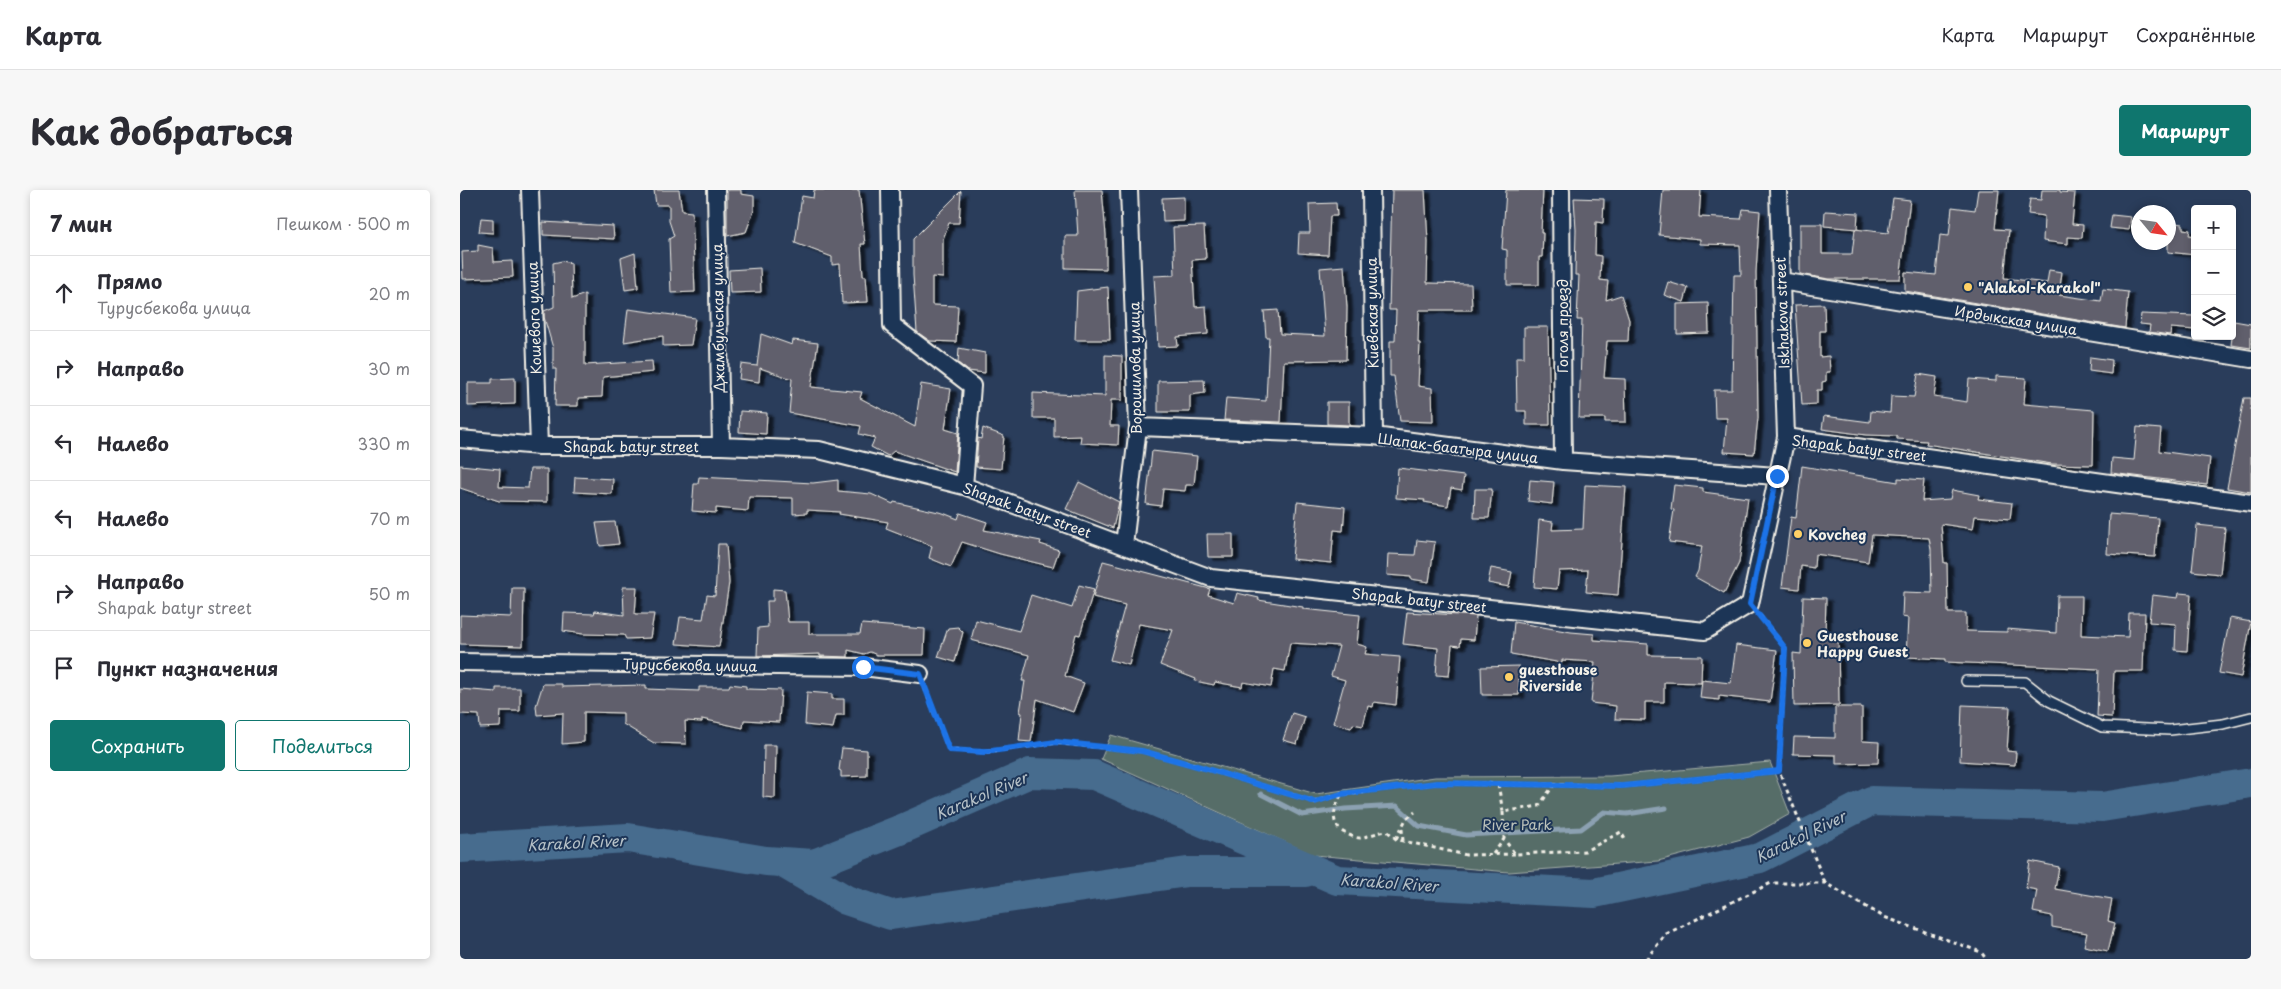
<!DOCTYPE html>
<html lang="ru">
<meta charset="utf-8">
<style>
body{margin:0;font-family:"Playpen Sans",sans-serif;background:#f7f7f7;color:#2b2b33}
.controls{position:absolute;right:15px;top:15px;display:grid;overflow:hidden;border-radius:5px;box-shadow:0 2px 8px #0003}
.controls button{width:45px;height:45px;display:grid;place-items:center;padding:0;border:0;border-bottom:1px solid #e1e1e2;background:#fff;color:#2b2b33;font:25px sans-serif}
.compass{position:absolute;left:1671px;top:15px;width:45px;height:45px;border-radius:50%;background:#fff;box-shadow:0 2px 8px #0003;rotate:119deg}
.stop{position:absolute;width:15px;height:15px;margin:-11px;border:4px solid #1a73e8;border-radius:50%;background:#fff}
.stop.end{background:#1a73e8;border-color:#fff;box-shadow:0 1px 5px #0008}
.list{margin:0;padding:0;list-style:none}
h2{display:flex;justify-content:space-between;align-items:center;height:65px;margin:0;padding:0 20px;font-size:21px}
h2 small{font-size:16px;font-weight:400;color:#7c7c81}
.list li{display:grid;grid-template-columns:32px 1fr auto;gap:15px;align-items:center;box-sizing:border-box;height:75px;padding:0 20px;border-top:1px solid #e1e1e2}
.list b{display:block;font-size:19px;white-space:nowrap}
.list p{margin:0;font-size:16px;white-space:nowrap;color:#7c7c81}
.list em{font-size:16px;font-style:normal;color:#7c7c81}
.actions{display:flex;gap:10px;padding:15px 20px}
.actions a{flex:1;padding:11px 0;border:1px solid #0f766e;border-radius:5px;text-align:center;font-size:18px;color:#0f766e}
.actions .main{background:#0f766e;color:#fff}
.icon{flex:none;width:28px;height:28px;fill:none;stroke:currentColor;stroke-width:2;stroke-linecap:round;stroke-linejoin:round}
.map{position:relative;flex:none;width:1791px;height:769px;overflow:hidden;border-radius:5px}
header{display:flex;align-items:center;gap:30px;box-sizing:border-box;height:70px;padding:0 25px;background:#fff;border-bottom:1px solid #e1e1e2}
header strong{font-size:24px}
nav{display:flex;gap:28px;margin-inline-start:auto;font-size:18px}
.intro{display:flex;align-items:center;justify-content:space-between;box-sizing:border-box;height:120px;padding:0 30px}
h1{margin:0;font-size:35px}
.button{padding:12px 22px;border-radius:5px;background:#0f766e;color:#fff;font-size:18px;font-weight:700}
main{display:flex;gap:30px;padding:0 30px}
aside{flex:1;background:#fff;border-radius:5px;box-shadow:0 2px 8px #0003}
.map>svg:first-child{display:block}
</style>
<header>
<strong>Карта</strong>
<nav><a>Карта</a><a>Маршрут</a><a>Сохранённые</a></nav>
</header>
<div class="intro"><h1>Как добраться</h1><a class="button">Маршрут</a></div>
<main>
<aside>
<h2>7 мин<small>Пешком · 500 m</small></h2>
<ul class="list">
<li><svg class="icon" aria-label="ahead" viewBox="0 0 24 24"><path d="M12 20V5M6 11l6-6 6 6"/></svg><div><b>Прямо</b><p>Турусбекова улица</p></div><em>20 m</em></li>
<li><svg class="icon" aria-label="right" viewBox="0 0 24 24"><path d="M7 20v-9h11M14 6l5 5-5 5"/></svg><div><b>Направо</b></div><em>30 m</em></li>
<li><svg class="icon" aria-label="left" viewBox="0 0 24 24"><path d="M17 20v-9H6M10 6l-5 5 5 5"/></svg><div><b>Налево</b></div><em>330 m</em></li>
<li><svg class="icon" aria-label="left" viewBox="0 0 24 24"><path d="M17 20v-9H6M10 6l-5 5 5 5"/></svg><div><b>Налево</b></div><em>70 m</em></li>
<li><svg class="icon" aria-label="right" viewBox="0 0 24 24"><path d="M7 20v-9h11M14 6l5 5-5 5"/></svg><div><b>Направо</b><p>Shapak batyr street</p></div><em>50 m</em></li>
<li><svg class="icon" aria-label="arrive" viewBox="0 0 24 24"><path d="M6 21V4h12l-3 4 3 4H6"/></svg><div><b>Пункт назначения</b></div></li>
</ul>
<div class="actions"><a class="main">Сохранить</a><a>Поделиться</a></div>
</aside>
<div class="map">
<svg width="1791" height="769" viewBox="0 0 1791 769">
<defs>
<filter id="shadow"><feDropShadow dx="5.5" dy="3" stdDeviation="1" flood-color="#0009"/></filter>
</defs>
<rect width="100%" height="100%" fill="#2a3d5b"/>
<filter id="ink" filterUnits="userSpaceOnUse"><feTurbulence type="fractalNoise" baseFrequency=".02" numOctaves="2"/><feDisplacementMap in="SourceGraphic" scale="10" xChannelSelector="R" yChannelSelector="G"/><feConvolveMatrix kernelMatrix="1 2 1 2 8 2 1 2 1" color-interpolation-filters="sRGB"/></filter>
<g filter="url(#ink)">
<path fill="#566d68" stroke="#a5afa8" d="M651 545 856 604 975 587 1150 586 1310 572 1330 624 1289 647 1198 671 1049 682 854 665 641 569Z"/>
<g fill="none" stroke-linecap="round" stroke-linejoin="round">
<path stroke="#8ca1b2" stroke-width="5" d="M801 604 842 625 885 619 937 616 959 636 1006 645 1121 639 1144 622 1167 624 1206 618"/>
<path stroke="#466c8e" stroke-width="30" d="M0 658 168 648 306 671 354 674 442 639 570 583 634 585 877 690 1134 703 1300 668 1411 611 1642 617 1791 593
M325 674 386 710 431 725 727 682H846"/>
</g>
<path fill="#605e6c" stroke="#f4f1e8" filter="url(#shadow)" d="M194 0H219L222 21 232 22 235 102 211 103 209 49 214 46 209 31V15H196Z
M267 0H281V4L294 6V20L286 42 267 46Z
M354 0H399L405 54H401L403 86H406L408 112 382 113 380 74 372 75V67L335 53 342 6 353 8Z
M615 0H642L646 45V79L605 78V46H618Z
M932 0H965L968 52 967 93 1011 94 1012 120H959L958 153H960L958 196 972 198 973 232 940 231 934 186H930V151H935L936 120H929Z
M1046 0H1083L1081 43H1083L1082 67H1079V95H1047V60L1042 59Z
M1203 0H1241L1239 27 1281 29 1283 19 1300 21 1296 82 1298 228 1294 264 1264 262 1267 228H1255L1254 200H1272L1274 85H1281L1280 55 1240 54V49L1199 45Z
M1518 0H1539L1535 39 1549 40 1544 88 1587 93 1589 80 1602 82 1599 105 1641 111 1643 99 1668 102 1665 138 1445 101V82L1476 85 1480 45 1489 46 1492 17 1515 20Z
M1582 0H1600V2L1615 3 1612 34 1623 35 1622 48 1608 47V54L1583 51 1584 26 1568 24 1570 9 1581 10Z
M501 1 499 33H489L483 49V88L472 87V115L498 116 496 152 470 151 457 142 453 85V49Z
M724 7V31L703 32 702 8Z
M1114 8 1144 9 1143 33 1136 32 1135 65 1141 66 1140 90 1148 91 1146 110 1161 105 1169 130 1168 151H1147L1144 188 1165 189 1166 232H1145V228H1119L1122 130H1117L1119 85H1115L1116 40Z
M1433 8 1450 10 1440 89H1369L1340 84V34H1362V64H1392L1395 39 1428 43Z
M876 13 877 26H870L868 65 838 63 839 43H850L849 14Z
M1365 21 1398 23 1397 39 1364 36Z
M1652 25 1671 27 1669 40 1650 38Z
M21 28 33 29V43L19 42Z
M83 32 153 36 154 49 83 45Z
M1708 32 1723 34V39L1730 40 1729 45 1735 46V65L1708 62Z
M744 36 746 69 732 70 735 117 746 116 748 144 717 147 718 156 698 157 694 86 715 85 713 37Z
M18 55 33 58 34 72 52 71 53 87 3 89 2 62 18 61Z
M175 63 178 98 165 100 161 68Z
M102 71 111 73 112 109 125 104V175L192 171 193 182 143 187 142 207 118 208V216H95L96 179H93V158L84 127V121L94 117 93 73Z
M884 76 887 117 886 170 824 171 821 232 764 230 766 208 806 211 809 147H806L804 121 818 120 820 144 865 146 860 78Z
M300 78 301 102 270 103 269 80Z
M1208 92 1228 98 1224 112 1204 105Z
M648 97 650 150H615L617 101Z
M1248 113 1249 143 1217 144V114Z
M1364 114 1365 141H1360V167L1369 166 1370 182H1366V191L1362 192V200H1357V214L1342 215 1335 115Z
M168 119 235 128 231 155 203 156V146L164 152Z
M1681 124 1735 126V140L1711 138 1710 145 1689 142 1690 135 1680 134Z
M1774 131 1791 134V158L1771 155Z
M1064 137H1088L1090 235H1066V221H1057L1056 167H1064Z
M301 144 332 155 333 150 358 153 351 197 402 202 400 208 455 237 461 194 491 199 485 239 498 243 495 282 434 261 428 266 411 257 415 248 399 244 401 236 329 223 332 189 300 178 299 192 279 189 281 174 297 176Z
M499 158 525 163V183L508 181 498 173Z
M645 165 662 166V210H651L650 236H659L658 255 620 253 621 246 594 247V228H573V203L645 206Z
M1630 167 1652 170 1651 184 1629 181Z
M1458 184 1477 187 1474 207 1507 212 1509 189 1536 191V186L1566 188 1564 214 1634 220 1633 275 1592 274 1466 254 1467 251 1437 249V246L1406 245 1362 239 1364 226 1410 232 1411 221 1430 223 1431 206 1454 207Z
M55 188V214L8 216V193H32V189Z
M744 190 745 203 730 205V222H698V191Z
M1784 208H1791V302L1767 298Z
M867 212H889V235L867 234Z
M280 221 307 223 306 244 279 242Z
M1677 237 1701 239 1699 261 1750 268 1747 295 1651 283 1652 268 1674 270Z
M523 238 544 246 541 279 516 277 518 248 521 249Z
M692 261 737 266 734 295H726L725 301 703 299 701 316 686 314Z
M0 275 40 279 39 297 68 298 70 279H87V312L39 311 0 298Z
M1342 276 1438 292V288L1464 290 1462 311 1490 309 1492 300 1519 305 1518 309 1552 313 1550 329 1515 326 1513 339 1481 334 1484 373H1487L1488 423H1506V441L1547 442V439L1596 443 1597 406H1622L1621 445 1668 447 1669 423H1685L1683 481H1654L1652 527 1637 526 1639 479 1485 472V469L1446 467 1448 428 1442 427 1443 402 1472 403 1471 359 1469 348 1412 345 1408 372 1355 364 1354 378 1341 376 1339 399 1322 397 1331 327 1336 328Z
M938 278 1004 286 1002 300 991 298 988 316 964 312 965 310 936 308Z
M115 287 153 289 152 304 114 302Z
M239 287 353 293 378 290V301L411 304 433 314 434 312 483 323 498 329 500 323 527 332 524 340 581 351 580 354 599 360 593 377 540 364 502 352 491 377 469 368 472 356 426 338 428 332 379 324 380 322 347 320V323L333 324V308L289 307 288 321 256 318V323L232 321 234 294H238Z
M1070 290 1094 292 1092 314 1068 311Z
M619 292 659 312 653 338 606 319Z
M1125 295 1166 297 1158 405 1126 402 1128 380 1099 381 1097 399 1074 397 1079 330 1093 332 1092 340 1123 339Z
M1214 295 1243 298V302L1288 308 1279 373 1264 403 1235 387 1238 381 1242 356 1209 352 1214 320 1211 319Z
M1015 299H1032L1029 328H1014Z
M837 312 885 317 883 341 874 340 871 373 832 369Z
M1649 324 1698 328 1695 367 1647 364Z
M155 332 159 354 140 356 136 333Z
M1737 335 1765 338 1760 384 1732 381Z
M747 344H773V367H748Z
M957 350 975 352 969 392 951 389V387L927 385 928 364 955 365Z
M258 354H266L269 393 259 457 216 454 220 427 243 429 247 405 255 406Z
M643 371 750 399 748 405 774 413 777 403 799 408 798 410 843 417V419L900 425 897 454 907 457 905 464 940 467 936 515 914 512 913 517 908 516 903 536 893 534 891 538 873 533 885 490 871 486 879 456 830 453 825 481 814 479 811 497 783 492 782 497 755 492 754 495 735 491 736 489 700 475 713 440 679 434 669 475 650 470 665 415 633 407Z
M1031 378 1052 382 1049 397 1028 393Z
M619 395 634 399 620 445 616 444 605 486 624 493 613 522 577 509 571 552 559 551 562 523 560 522 565 491H562L569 465 511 450 516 430 559 441 571 405 612 418Z
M163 397H177L175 424H194L190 448 166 449 164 445 123 444 103 441 104 423 134 424 135 421 164 425Z
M52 398H64L63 456 0 454V425L51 427Z
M313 399 325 400 328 432H349V444H400L402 434 465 439 464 465H417L410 462 404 464 388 460V467L360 466V464L297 466 298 438 308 437 307 411H313Z
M1719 403 1731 404 1727 461 1715 460 1716 434 1689 432 1692 405 1718 408Z
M1343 407 1366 408 1365 444H1378L1379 515 1334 516 1333 463 1341 464Z
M947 422 1016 426 1014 450 1001 449 1000 456 992 455 989 486 976 485 978 458 943 454Z
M1770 428 1791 432 1781 487 1759 483Z
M1054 432 1111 442 1134 444V450L1188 454V465L1242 466 1241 493 1204 492V512H1185V530L1155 529 1156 516 1131 513 1135 472 1102 470V473L1051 464Z
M498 437 503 442 495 472 478 467 488 438Z
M1276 455 1317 460 1310 512 1259 506V510L1240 508 1242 490 1271 493Z
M1059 476V505H1022L1021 477Z
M83 494H102V497L186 495V499L239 501V497H269L270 494 286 496V499L321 500 319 532 284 530 283 538 242 529V532L225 531 226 554 194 553 163 534V523L124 522V552L102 554 103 523 77 525 76 516Z
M36 498H60V521H41L40 537 20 538 19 525 0 524V499L36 502Z
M347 502 372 504V509H384V525H376L373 538 345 535Z
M1502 515 1550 517 1547 561 1556 562 1555 575 1500 571Z
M1375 517H1402V551L1419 552 1418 573 1376 574V565L1333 564 1334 547 1375 548Z
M832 523 845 527 837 554 823 550Z
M304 555H316L315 608 303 607Z
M382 558 407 560V586L381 587V581L379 580Z
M1570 671 1599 677 1595 699 1652 709 1648 731 1655 733 1648 761 1624 756 1627 743 1592 737V726L1573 722 1577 700 1566 698Z"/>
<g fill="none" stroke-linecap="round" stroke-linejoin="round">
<g stroke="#f4f1e8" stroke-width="12">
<path id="service" d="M1506 491 1565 492 1589 511 1642 537 1710 540 1763 534 1791 527"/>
</g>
<g stroke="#f4f1e8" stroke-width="20">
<path id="minor" d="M70 0 79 256
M256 0 261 256
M430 0 432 135 512 196 504 296
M911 0 914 246
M1101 0 1103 271
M1318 0 1326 247
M1321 91 1791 169
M678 237 914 246 1103 271 1317 286
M0 249 79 256H261L359 260 504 296 751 388 1245 441 1290 414 1326 247 1791 313
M664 355 678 237 669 0
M0 472 403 477 460 484"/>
</g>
<path stroke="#f4f1e8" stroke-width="3" stroke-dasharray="4 4" stroke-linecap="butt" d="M1300 426 1325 458 1319 581 1365 693
M465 498 489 560 524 562 596 553 682 561 744 578 855 612 881 604 977 593 1162 596 1319 581
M1038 594 1043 622 1079 616 1093 596
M881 605C874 618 869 635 885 643 889 645 895 648 900 648 909 646 918 642 927 641L936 649 943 651 1006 665 1055 664
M1043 622 1044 649 1055 664 1125 661 1161 642 1166 651
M942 639 943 651
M936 649 946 629 955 622
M1033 664 1044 649
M1186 769 1206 744 1311 693H1365L1424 727 1521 762 1526 769"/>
<use href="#service" stroke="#1d3557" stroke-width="9"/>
<use href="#minor" stroke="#1d3557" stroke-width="16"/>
</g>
</g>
<g fill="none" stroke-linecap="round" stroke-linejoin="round" filter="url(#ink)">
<path stroke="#1a73e8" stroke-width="6" d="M403 477 460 484 489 560 524 562 596 552 682 561 744 578 855 612 881 604 977 593 1162 596 1319 581 1325 458 1290 414 1317 286"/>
</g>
<g fill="#ffd166" stroke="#1d3557" stroke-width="2">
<circle cx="1508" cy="97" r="5"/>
<circle cx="1338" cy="344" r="5"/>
<circle cx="1347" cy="453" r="5"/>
<circle cx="1049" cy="487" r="5"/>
</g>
<g text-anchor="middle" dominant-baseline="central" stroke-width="4" stroke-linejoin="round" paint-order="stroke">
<g font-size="14" font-weight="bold" fill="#f4f1e8" stroke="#1d3557" text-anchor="start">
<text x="1518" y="97">"Alakol-Karakol"</text>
<text x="1348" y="344">Kovcheg</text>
<text x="1357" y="445">Guesthouse<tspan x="1357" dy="16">Happy Guest</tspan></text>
<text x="1059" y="479">guesthouse<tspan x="1059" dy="16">Riverside</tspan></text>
</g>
<g font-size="14" fill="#f4f1e8" stroke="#1d3557">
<text transform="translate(912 123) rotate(-91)">Киевская улица</text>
<text transform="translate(1322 123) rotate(-92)">Iskhakova street</text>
<text transform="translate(74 128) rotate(-92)">Кошевого улица</text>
<text transform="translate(258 128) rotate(-91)">Джамбульская улица</text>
<text transform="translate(1556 130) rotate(9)">Ирдыкская улица</text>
<text transform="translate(1102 136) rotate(-90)">Гоголя проезд</text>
<text transform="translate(675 178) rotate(-91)">Ворошилова улица</text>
<text x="171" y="256">Shapak batyr street</text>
<text transform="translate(998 258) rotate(7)">Шапак-баатыра улица</text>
<text transform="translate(1399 258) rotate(7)">Shapak batyr street</text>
<text transform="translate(567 320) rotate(20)">Shapak batyr street</text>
<text transform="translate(959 410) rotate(6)">Shapak batyr street</text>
<text transform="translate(230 475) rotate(1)">Турусбекова улица</text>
</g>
<g font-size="14" fill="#bdc3bb" stroke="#1d3557">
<text x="1057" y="634">River Park</text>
</g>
<g font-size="15" font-style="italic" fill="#b7c2c8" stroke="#1d3557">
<text transform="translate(521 605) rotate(-23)">Karakol River</text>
<text transform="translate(1340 646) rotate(-26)">Karakol River</text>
<text transform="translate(116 652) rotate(-3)">Karakol River</text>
<text transform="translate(929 692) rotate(4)">Karakol River</text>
</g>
</g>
</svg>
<div class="controls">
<button>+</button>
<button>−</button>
<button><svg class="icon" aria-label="layers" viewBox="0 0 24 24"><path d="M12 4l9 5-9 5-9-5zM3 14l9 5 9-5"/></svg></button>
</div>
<svg class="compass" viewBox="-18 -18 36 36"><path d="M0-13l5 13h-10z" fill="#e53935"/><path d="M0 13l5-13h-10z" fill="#7c7c81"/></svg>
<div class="stop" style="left:403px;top:477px"></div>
<div class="stop end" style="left:1317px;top:286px"></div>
</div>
</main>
